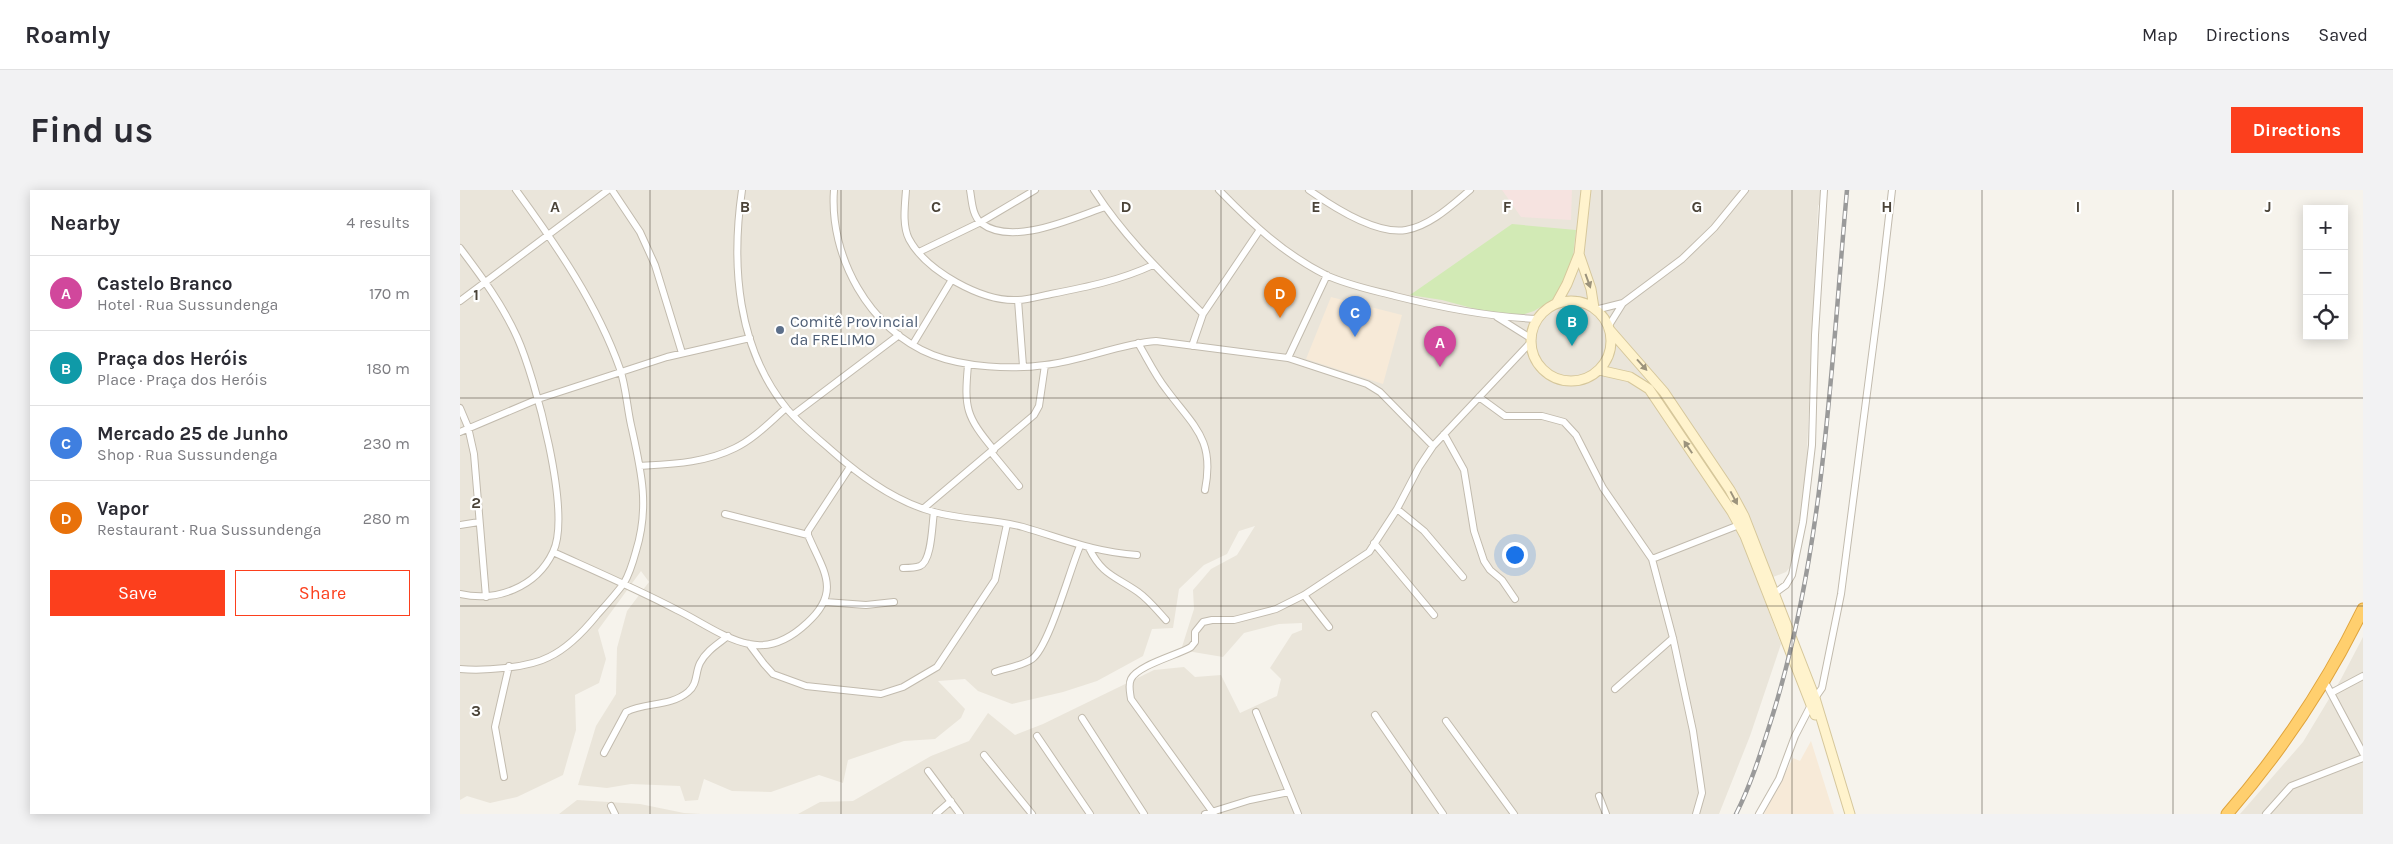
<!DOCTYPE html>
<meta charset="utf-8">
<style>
body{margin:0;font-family:Karla,sans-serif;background:#f2f2f3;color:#2b2b33}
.controls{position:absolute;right:15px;top:15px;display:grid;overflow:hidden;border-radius:0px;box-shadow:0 2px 12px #0003}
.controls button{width:45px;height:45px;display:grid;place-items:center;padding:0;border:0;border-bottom:1px solid #e1e1e2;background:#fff;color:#2b2b33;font:25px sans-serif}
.you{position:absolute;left:1054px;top:364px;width:18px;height:18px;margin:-12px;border:4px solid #fff;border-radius:50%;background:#1a73e8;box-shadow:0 0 0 8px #1a73e833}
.badge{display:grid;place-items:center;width:32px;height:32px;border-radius:50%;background:#fc3f1d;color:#fff;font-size:16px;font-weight:700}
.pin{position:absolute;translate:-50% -41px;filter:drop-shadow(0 1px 2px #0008)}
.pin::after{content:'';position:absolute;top:26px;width:18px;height:15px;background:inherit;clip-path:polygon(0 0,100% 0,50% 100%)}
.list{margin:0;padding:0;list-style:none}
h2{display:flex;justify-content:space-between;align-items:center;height:65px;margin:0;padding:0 20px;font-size:21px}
h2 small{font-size:16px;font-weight:400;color:#7c7c81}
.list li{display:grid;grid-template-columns:32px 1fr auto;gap:15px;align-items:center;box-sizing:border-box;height:75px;padding:0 20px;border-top:1px solid #e1e1e2}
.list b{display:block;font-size:19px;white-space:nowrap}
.list p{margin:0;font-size:16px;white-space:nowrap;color:#7c7c81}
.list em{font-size:16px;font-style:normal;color:#7c7c81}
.actions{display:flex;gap:10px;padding:15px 20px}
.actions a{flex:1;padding:11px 0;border:1px solid #fc3f1d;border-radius:0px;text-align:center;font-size:18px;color:#fc3f1d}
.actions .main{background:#fc3f1d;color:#fff}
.icon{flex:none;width:28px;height:28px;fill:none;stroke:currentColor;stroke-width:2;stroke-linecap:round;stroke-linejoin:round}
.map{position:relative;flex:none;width:1903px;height:624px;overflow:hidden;border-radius:0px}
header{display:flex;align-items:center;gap:30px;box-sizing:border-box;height:70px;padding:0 25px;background:#fff;border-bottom:1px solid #e1e1e2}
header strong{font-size:24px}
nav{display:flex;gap:28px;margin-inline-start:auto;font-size:18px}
.intro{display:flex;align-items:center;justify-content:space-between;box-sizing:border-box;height:120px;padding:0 30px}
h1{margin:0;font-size:35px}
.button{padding:12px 22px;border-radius:0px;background:#fc3f1d;color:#fff;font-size:18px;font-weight:700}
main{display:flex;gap:30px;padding:0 30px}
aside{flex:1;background:#fff;border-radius:0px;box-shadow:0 2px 12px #0003}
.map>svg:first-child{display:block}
</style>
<header>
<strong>Roamly</strong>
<nav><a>Map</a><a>Directions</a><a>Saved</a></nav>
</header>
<div class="intro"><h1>Find us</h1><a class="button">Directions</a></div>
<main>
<aside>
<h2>Nearby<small>4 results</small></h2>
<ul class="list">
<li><span class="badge" style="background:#d1479c">A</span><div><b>Castelo Branco</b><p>Hotel · Rua Sussundenga</p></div><em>170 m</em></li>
<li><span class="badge" style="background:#0f9aa8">B</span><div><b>Praça dos Heróis</b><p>Place · Praça dos Heróis</p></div><em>180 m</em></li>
<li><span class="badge" style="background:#3f7fe0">C</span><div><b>Mercado 25 de Junho</b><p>Shop · Rua Sussundenga</p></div><em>230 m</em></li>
<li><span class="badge" style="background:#e8710a">D</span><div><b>Vapor</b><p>Restaurant · Rua Sussundenga</p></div><em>280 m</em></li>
</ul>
<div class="actions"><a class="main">Save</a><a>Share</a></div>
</aside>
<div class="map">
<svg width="1903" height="624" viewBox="0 0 1903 624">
<rect width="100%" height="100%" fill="#f6f3ec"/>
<path fill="#eae5da" d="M0 0H1368L1358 16 1346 283 1339 341 1332 375 1326 382 1298 393 1321 454 1290 546 1259 624H338L360 612 393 611 471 566 509 551 528 523 555 545 583 534 694 480 724 477 735 487 761 485 780 523 817 506 821 489 810 478 832 444 842 440V433L819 434 784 443 763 467 721 460 734 419 733 400 751 379 777 365 795 336 779 341 767 364 744 375 719 399 713 438 692 439 683 466 637 491 603 502 552 514 518 501 505 489 478 491 505 519 501 528 475 549 444 551 388 570 383 593 359 585 311 602 272 601 244 589 238 610 225 611 220 596 171 594 147 598 118 595 136 536 156 504 157 458 167 421 189 392 181 381 138 440 146 469 139 493 115 505 116 540 103 585 57 607 30 613 7 606 0 610Z
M1903 447V624H1780L1843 552 1881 489Z
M117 610 180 614 224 623 241 624H99Z"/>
<path fill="#f7ead8" d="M871 107 942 125 923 194 846 169Z
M1351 551 1374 624H1304L1333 568 1340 571Z"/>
<path fill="#f6e3e0" d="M1042 0H1112L1111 30 1061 27Z"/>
<path fill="#d2eab5" d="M1052 34 1116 40 1111 83 1092 110 1074 121 1056 127H1045L982 110 950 105Z"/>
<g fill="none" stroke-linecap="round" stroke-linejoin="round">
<g stroke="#c2bbae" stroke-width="8">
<path id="street" d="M152 0 180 42 195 75 222 163
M282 0C271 75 277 158 327 219 340 234 356 247 371 260 400 286 436 312 474 322 503 330 534 329 563 337 604 349 633 362 677 365
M374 0C369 66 409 140 473 165 504 177 552 180 585 175 623 171 658 154 696 151L828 168 867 85
M446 0C445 15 442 35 449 49 466 81 522 112 558 110 569 110 580 106 591 104 627 97 661 90 693 75
M510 0C512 11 512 25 521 33 552 57 613 28 645 17
M634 0C664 47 704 85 743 124
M759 0C791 33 824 64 866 85 887 95 912 100 935 106 983 118 1029 127 1078 129
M849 0C873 17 916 45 946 40 970 36 992 15 1010 0
M0 58C22 87 42 114 57 147 75 187 112 323 93 362 76 398 36 412 0 404
M459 62 521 32 575 0
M558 110 563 176
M0 111 148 0
M1135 120 1163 113
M1037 127 1072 149
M1148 137 1163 113 1222 69 1254 38 1285 0
M678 153C687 168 695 185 706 199 734 237 755 249 745 300
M453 154 491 91
M732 156 743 124 799 41
M828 168 907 194 920 202 973 256
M508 175C504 219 506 226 534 260
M1019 207 1045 226H1082L1104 232 1116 245 1143 298 1192 369 1213 448 1233 541 1242 603 1236 624
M0 218 8 237 14 264 26 407
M333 225 439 145
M0 242 78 209 161 182 207 167 290 148
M984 244 1004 280 1014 341 1024 371 1030 380 1042 390 1055 409
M531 262 559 296
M180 276C212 274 245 273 275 258 294 249 310 232 326 218
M464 318 574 225 579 216 585 175
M937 319 964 341 1003 387
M265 324 348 345
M0 335 19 332
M914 353 974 425
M629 358C642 385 655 386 678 402 688 409 697 420 706 430
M93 362C135 381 177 399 217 420 240 431 264 449 289 454 312 459 331 448 347 433 383 401 362 379 348 345V341L390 277
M1192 369 1279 335
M443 378C448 378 455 378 460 376 472 371 472 334 474 322
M1315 403 1326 395 1332 385 1343 332 1352 255 1355 145 1364 0
M844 405 869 437
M365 412 406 415 434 412
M289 454 304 474 313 484 346 496 421 504 443 497 477 477 535 390 547 334
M0 479C24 481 68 478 89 467 108 458 124 441 137 425 146 415 156 404 164 393 170 383 173 372 176 361 190 316 181 280 171 235 167 217 166 197 160 179 137 114 97 56 56 0
M535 482C546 478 562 476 572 469 589 457 610 379 620 356
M1865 492 1903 563
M1155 499 1213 448
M1871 503 1903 486
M1355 508 1362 498 1381 404 1421 95 1432 0
M796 522 829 602
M915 525 983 624
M622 528 684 624
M986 531 1054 624
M577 546 630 624
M144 563 166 522C185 512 210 517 228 502 238 494 235 483 240 473 246 461 258 454 268 446
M524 565 572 624
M468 581 500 624
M44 587 35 537 49 476
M1139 606 1146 624
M151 616 155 624
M476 624 491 611
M745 624 790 610 829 602 838 624
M754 624 671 509C670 502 668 495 671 489 678 475 718 465 731 457L735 452V442L743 432 752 430H774L816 419 844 405 909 362 937 319 959 277 973 256 1072 151
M1299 624 1319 589 1335 546 1351 515
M1806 624 1831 596 1903 568"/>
</g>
<g stroke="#d6c79b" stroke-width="11">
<path id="secondary" d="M1119 64 1131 99 1134 118
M1071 151a40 40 0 1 1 80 0a40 40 0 1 1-80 0Z
M1096 114 1107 94 1119 64 1126 0
M1149 139 1204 202 1270 300 1284 326 1355 508 1390 624
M1139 180 1170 187 1189 199 1272 322 1285 346 1355 525"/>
</g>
<g stroke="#e0a43c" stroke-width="13">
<path id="highway" d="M1767 624C1821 562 1867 493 1903 419"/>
</g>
<use href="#street" stroke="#fff" stroke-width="6"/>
<use href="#secondary" stroke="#fff3cd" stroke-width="9"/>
<use href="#highway" stroke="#ffcf6e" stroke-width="11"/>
<g stroke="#9a9a9a" stroke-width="4.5">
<path id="rail" d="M1276 624C1292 592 1302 559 1313 524 1365 355 1371 175 1387 0"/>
</g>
<use href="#rail" stroke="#fff" stroke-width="2.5" stroke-dasharray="8" stroke-linecap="butt"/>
</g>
<defs><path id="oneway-solid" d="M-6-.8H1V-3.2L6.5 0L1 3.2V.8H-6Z" transform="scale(1.25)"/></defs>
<g fill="#9c937c">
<use href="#oneway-solid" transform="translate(1128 91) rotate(70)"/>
<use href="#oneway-solid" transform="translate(1182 175) rotate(48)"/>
<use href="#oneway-solid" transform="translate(1228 257) rotate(-124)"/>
<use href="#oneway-solid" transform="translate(1274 308) rotate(62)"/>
</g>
<path fill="none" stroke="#4b4439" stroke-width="1" stroke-opacity="0.55" d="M190 0V624M381 0V624M571 0V624M761 0V624M952 0V624M1142 0V624M1332 0V624M1522 0V624M1713 0V624M0 208H1903M0 416H1903"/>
<circle fill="#5c6f8a" stroke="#fff" stroke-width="2" cx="320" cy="140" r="5"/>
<g text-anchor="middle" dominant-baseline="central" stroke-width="4.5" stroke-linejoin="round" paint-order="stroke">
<g font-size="16" fill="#4e5e75" stroke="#fff" text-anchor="start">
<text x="330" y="131">Comitê Provincial<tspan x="330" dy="18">da FRELIMO</tspan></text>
</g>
</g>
<g font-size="16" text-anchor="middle" font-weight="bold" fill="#4b4439" stroke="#fff" stroke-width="4.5" stroke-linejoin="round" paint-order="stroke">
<text x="95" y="22">A</text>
<text x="285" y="22">B</text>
<text x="476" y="22">C</text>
<text x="666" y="22">D</text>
<text x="856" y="22">E</text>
<text x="1047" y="22">F</text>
<text x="1237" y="22">G</text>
<text x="1427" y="22">H</text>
<text x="1618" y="22">I</text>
<text x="1808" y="22">J</text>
<text x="16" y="110">1</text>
<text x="16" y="318">2</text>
<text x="16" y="526">3</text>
</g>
</svg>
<div class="controls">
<button>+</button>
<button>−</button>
<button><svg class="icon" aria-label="locate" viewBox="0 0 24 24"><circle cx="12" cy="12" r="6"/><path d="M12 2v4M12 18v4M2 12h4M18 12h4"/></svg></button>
</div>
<div class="you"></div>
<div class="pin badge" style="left:980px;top:177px;background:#d1479c">A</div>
<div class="pin badge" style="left:1112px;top:156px;background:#0f9aa8">B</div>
<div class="pin badge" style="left:895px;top:147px;background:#3f7fe0">C</div>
<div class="pin badge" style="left:820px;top:128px;background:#e8710a">D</div>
</div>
</main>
